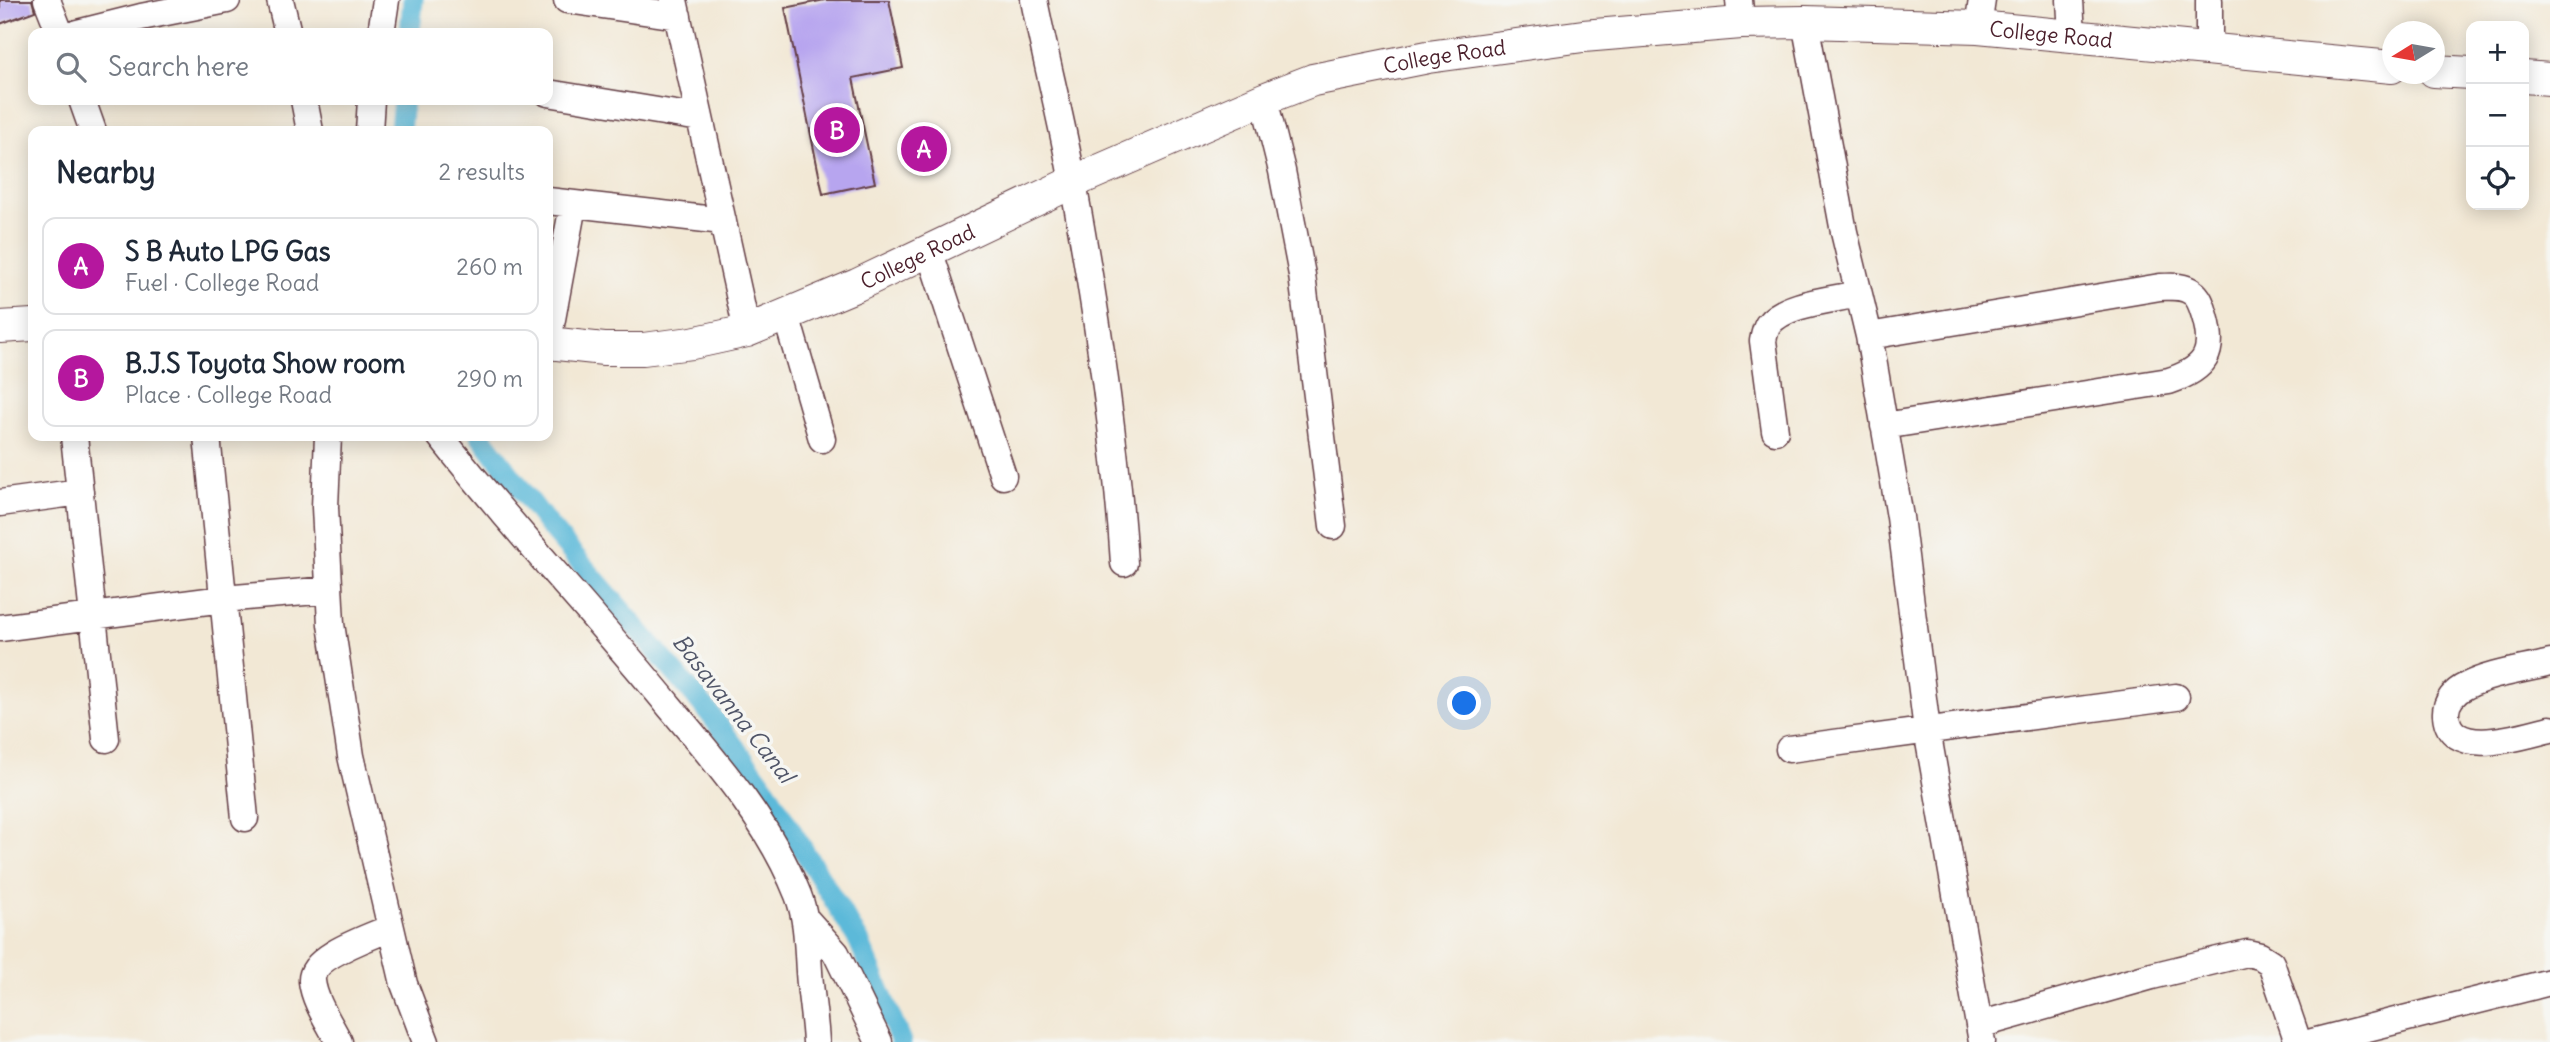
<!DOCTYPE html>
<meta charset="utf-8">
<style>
body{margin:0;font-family:Delius,sans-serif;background:#f2f2f3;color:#1f2937}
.controls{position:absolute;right:21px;top:21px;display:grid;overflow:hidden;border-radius:14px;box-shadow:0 4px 18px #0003}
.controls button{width:63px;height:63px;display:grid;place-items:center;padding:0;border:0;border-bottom:2px solid #e0e1e3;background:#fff;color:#1f2937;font:35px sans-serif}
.compass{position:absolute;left:2382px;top:21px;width:63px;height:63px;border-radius:50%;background:#fff;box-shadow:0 4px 18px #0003;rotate:259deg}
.you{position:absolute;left:1465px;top:704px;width:24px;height:24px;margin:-18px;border:5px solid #fff;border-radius:50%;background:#1a73e8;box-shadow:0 0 0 10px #1a73e833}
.badge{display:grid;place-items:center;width:46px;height:46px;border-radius:50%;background:#b5179e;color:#fff;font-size:23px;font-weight:700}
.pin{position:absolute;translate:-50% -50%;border:4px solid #fff;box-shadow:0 2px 7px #0006}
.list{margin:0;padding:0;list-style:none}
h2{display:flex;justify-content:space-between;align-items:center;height:91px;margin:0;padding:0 28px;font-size:30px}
h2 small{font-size:23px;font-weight:400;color:#747a83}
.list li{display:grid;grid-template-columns:46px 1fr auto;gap:21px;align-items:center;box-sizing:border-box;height:98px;margin:0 14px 14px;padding:0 14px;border:2px solid #e0e1e3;border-radius:14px}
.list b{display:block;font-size:26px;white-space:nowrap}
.list p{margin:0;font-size:23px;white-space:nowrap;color:#747a83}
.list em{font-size:23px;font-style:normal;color:#747a83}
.icon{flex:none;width:38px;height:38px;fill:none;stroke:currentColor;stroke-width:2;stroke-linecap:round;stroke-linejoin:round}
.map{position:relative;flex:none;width:2550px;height:1042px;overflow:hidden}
.search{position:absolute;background:#fff;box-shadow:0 4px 18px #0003;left:28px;top:28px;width:525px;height:77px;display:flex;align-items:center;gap:18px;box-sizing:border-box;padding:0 24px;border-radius:14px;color:#747a83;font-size:26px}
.panel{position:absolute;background:#fff;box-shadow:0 4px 18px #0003;left:28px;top:126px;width:525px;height:315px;border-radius:14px}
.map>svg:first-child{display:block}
</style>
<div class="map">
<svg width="2550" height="1042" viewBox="0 0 2550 1042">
<rect width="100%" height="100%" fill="#f6f6f2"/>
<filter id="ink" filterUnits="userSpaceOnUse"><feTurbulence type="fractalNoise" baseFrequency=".0143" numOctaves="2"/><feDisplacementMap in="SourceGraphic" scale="14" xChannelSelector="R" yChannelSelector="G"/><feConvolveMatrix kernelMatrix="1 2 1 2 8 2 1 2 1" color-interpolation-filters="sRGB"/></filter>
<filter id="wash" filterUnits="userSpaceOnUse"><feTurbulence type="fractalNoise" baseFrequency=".00686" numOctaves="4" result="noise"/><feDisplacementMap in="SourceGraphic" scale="28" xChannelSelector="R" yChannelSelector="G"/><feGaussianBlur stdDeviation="1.57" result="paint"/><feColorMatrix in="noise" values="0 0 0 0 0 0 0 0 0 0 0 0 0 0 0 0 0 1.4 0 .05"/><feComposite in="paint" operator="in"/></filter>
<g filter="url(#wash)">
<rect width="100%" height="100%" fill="#f2e8d5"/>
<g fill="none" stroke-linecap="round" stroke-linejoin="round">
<path stroke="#5bb9d9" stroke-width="21" d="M410 33 413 0
M400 131 403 100
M481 436 548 525 707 710 764 786 859 941 901 1042"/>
</g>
<g id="blocks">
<path fill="#b7a5ef" d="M0 0H32L35 11 0 24Z
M825 0H889L903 68 853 78 875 183 823 194 785 8Z"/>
</g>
</g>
<g filter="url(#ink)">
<use href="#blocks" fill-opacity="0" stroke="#633d44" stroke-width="2"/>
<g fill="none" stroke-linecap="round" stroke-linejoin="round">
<g stroke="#633d44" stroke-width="29">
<path id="minor" d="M47 0 60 33
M280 0 288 33
M567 0 678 16
M674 0 747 331
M1034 0C1046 61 1062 121 1073 183 1096 308 1116 436 1124 563
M1739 0 1741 23
M2070 0 2072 35
M1805 22 1844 232 1869 336 1900 517 1927 730 1982 1042
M1978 27 1982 0
M77 33 141 17 227 0
M381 33 386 0
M2209 50V0
M548 93 700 118
M1264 99 1282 171 1302 275 1333 526
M82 100 93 131
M304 100 310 131
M369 131 371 100
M548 201 723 221
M929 250 1003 476
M786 315 822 439
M1869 336 2160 287C2171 287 2182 285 2192 292 2200 297 2202 307 2205 316 2216 354 2205 369 2169 381L1884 426
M548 341 573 205
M1775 431 1763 341C1764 336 1765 330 1768 325 1784 303 1833 300 1858 294
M74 436 106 739
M207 436 245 818
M328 436 325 507 331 624 351 756 404 984 426 1042
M440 436C513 529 595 615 670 707 719 765 770 824 798 895 809 923 807 954 810 984 812 1003 815 1023 816 1042
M0 503 80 492
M0 628 223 599 329 590
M2550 663C2523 670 2491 673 2466 686 2455 691 2445 702 2446 715 2450 761 2524 735 2550 729
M1789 749 2176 697
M805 918 836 953 879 1042
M1979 1025 2152 976 2247 953 2260 956 2271 963 2298 1042
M339 1042C330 1024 314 1001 312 981 310 956 371 937 390 928
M2312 1042 2550 982"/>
</g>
<g stroke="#633d44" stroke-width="34">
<g id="major">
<path d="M2434 71 2471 73"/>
<path d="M2524 77 2550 79"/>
<path d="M0 327 33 325"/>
<path id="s1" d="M548 343 604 349H643L692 343 747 331 857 285 1073 182 1264 99 1313 80 1428 57 1583 36 1741 23 1805 22 1978 27 2392 67"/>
</g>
</g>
<use href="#minor" stroke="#fff" stroke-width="26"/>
<use href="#major" stroke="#fff" stroke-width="32"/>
</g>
</g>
<g text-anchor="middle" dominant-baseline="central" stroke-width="7" stroke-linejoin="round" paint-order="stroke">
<g font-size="21" fill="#4a1f2b" stroke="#f6f6f2">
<text stroke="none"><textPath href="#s1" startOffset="1563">College Road</textPath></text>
<text stroke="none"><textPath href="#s1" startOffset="954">College Road</textPath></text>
<text stroke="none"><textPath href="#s1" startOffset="387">College Road</textPath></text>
</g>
<g font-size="23" font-style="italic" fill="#505568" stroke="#f6f6f2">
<text transform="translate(734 708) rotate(52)">Basavanna Canal</text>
</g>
</g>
</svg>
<div class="controls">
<button>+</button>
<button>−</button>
<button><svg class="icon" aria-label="locate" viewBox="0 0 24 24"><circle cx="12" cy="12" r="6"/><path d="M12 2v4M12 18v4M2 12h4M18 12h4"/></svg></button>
</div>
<svg class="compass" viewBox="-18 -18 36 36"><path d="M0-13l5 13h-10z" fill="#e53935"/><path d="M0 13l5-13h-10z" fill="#747a83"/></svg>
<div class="you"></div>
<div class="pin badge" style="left:924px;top:149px">A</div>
<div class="pin badge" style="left:837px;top:130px">B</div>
<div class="search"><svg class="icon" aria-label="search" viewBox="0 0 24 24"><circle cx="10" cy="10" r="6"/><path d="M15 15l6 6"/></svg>Search here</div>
<section class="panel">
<h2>Nearby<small>2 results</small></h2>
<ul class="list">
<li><span class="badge">A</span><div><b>S B Auto LPG Gas</b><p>Fuel · College Road</p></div><em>260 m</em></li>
<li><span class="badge">B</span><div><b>B.J.S Toyota Show room</b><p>Place · College Road</p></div><em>290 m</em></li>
</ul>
</section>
</div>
